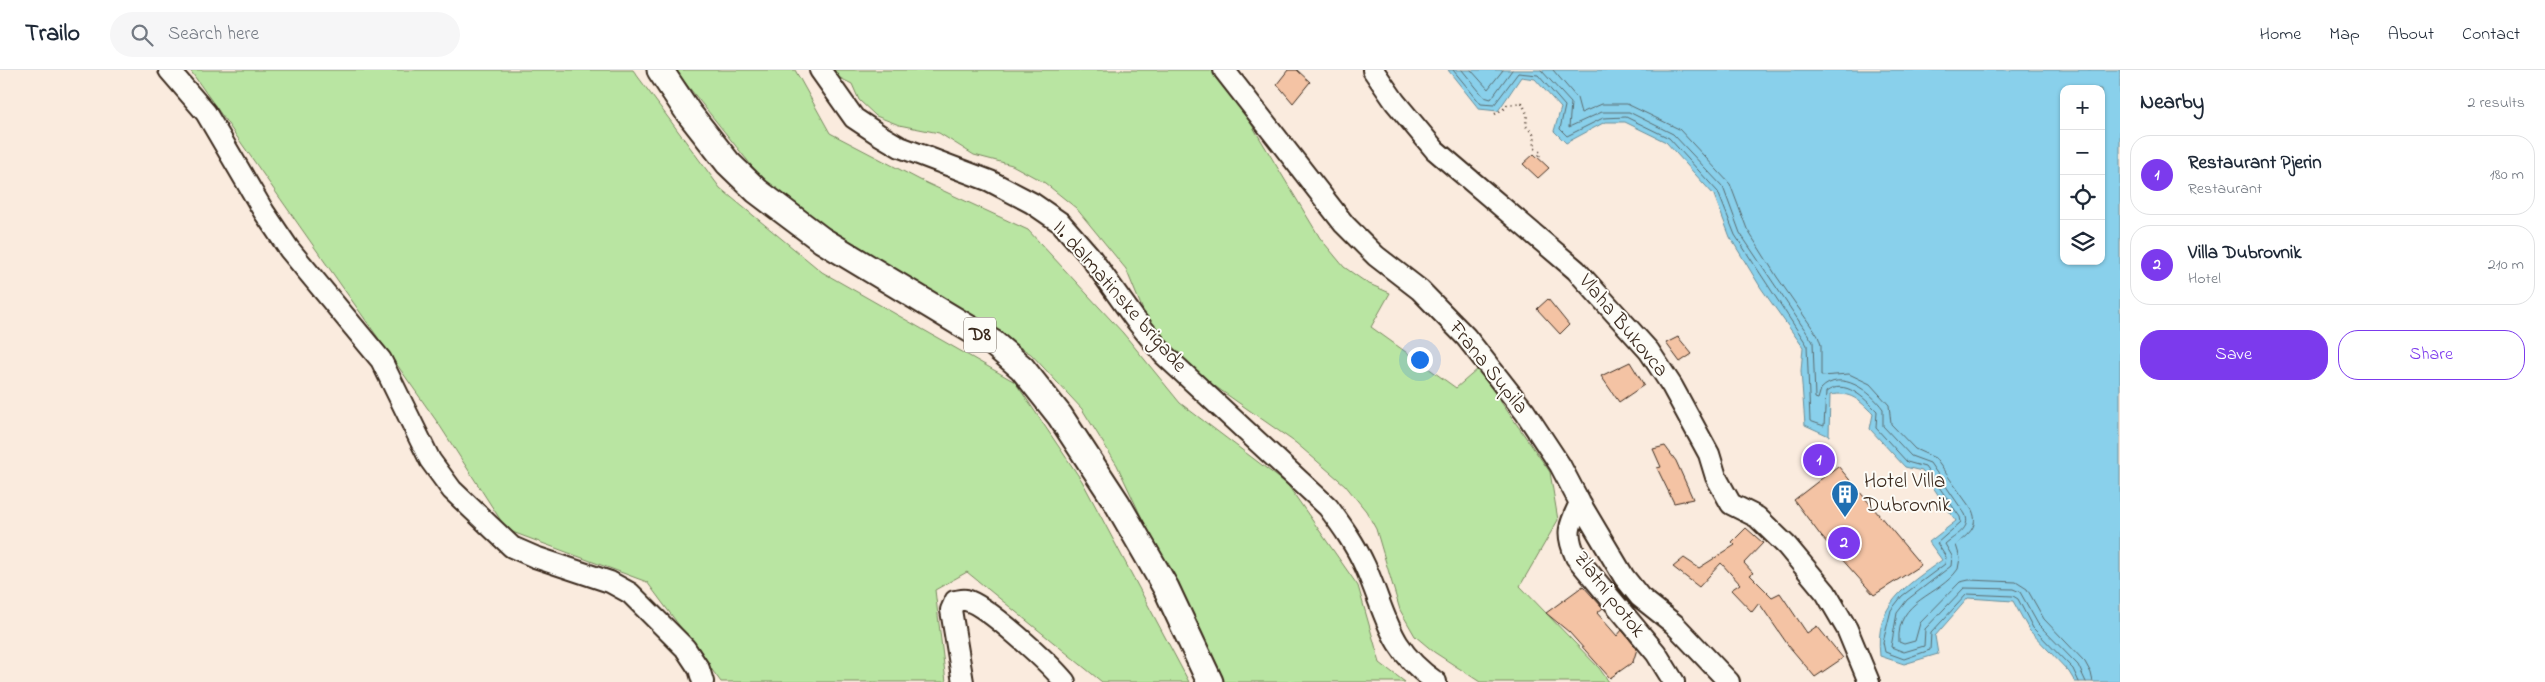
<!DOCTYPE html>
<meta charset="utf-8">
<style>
body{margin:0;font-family:"Indie Flower",sans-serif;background:#f6f6f7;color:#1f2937}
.controls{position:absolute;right:15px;top:15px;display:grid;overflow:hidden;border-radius:10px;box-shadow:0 1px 4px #0004}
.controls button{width:45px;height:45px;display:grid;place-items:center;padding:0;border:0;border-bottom:1px solid #e0e1e3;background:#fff;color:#1f2937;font:25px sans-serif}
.you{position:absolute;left:1419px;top:289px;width:18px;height:18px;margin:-12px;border:4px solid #fff;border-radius:50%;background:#1a73e8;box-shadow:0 0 0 8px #1a73e833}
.badge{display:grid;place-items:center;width:32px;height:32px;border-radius:50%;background:#7c3aed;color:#fff;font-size:16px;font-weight:700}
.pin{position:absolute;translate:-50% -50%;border:2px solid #fff;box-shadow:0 1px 5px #0006}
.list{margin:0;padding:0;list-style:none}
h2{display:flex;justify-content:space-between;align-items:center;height:65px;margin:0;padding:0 20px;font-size:21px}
h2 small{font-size:16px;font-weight:400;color:#747a83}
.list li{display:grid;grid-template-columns:32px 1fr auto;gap:15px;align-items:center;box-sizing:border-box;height:80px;margin:0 10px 10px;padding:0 10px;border:1px solid #e0e1e3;border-radius:20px}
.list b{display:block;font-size:19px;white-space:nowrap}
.list p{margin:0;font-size:16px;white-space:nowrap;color:#747a83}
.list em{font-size:16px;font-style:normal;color:#747a83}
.actions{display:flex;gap:10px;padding:15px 20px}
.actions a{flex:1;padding:11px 0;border:1px solid #7c3aed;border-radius:20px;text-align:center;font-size:18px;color:#7c3aed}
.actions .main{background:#7c3aed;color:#fff}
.icon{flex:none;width:28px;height:28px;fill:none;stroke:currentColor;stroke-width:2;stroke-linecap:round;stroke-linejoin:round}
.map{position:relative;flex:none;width:2120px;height:612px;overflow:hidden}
header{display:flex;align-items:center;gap:30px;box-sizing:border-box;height:70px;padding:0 25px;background:#fff;border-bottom:1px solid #e0e1e3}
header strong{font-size:24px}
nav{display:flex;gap:28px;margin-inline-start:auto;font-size:18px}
.search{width:350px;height:45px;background:#f6f6f7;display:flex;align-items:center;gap:12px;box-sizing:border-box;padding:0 18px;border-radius:28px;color:#747a83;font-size:19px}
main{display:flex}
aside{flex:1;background:#fff}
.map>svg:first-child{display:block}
</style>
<header>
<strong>Trailo</strong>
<div class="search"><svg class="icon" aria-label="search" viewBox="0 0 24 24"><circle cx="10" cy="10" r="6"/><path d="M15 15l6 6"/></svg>Search here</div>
<nav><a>Home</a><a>Map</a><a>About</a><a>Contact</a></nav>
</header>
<main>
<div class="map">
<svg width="2120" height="612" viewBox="0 0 2120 612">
<rect width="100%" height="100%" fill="#faebde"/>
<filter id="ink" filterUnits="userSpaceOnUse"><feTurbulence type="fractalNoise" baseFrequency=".02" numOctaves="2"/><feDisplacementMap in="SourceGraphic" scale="10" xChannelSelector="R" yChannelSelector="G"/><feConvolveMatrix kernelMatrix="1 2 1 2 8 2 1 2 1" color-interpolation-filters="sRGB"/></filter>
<g filter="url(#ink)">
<path fill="#b9e5a2" stroke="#7a8860" d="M190 0H633L720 118 822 202 1015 312 1082 411 1189 612H1102L967 502 935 520 946 612H721L647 512 507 460 440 356Z
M675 0H795L830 63 920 110 1028 160 1123 263 1180 333 1287 414 1358 516 1380 593 1405 612H1222L1204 581 1117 395 1082 339 1031 284 841 169 771 120Z
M834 0H1215L1244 42 1320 168 1344 197 1367 213 1390 223 1371 257 1456 318 1478 299 1550 402 1558 450 1520 516 1599 598 1609 612H1480L1434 582 1415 566 1400 540 1376 459 1366 441 1345 415 1296 373 1169 284 1144 243 1126 199 1076 138 1045 113 1012 95 974 85 939 63 899 55 876 46 859 30 852 14 836 6Z"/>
<path fill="#89d0eb" stroke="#6a8e99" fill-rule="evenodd" d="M1448 0H2120V612H2075L2069 602 2029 560 2013 531 1968 528 1935 566 1938 584 1904 594 1880 586C1874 534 1905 517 1942 490L1929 472 1956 451 1922 401 1905 397 1870 359 1873 344C1859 330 1851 321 1830 325L1829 366 1805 355 1801 301 1803 277 1761 218 1730 167 1714 125 1666 72 1625 52H1605L1566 73 1554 61 1561 38 1535 9 1521 7 1498 41 1479 39ZM2064 19H2101V191H2064Z"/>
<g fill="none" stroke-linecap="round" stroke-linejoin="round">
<path stroke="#5a6c70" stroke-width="1" d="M1453 0 1481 34 1494 35 1518 3 1538 5 1565 36 1560 59 1567 66 1603 48 1626 47 1669 68 1718 122 1735 165 1807 275 1810 351 1824 356 1826 322C1845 308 1864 328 1877 341L1876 358 1907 392 1925 397 1960 447 1961 452 1937 473 1946 487 1945 494 1902 526 1891 540 1883 572 1885 582 1904 589 1930 580 1931 563 1967 524 2013 526 2018 529 2033 558 2073 599 2079 612
M1462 0 1484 27 1491 29 1512 0
M1471 0 1488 19 1503 0
M1541 0 1571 33 1569 57 1602 42H1629L1673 64 1723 117 1740 163 1813 272 1815 328 1818 329 1821 319C1841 298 1871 322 1883 339V356L1911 386 1930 393 1965 444C1972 459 1955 465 1945 474L1952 486 1951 496 1907 530 1897 543 1891 577 1904 582 1924 576 1925 559 1964 518 2013 519 2020 522 2038 554 2078 595 2086 612
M1553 0 1577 28 1581 43 1602 34H1627L1679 59 1730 114 1747 159 1777 207 1818 266 1821 275V306L1849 304 1870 314 1889 335 1891 354 1915 379 1935 388 1972 440C1980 458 1967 464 1956 475L1960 488 1958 499C1939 527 1896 529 1899 572L1904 574 1915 571 1920 553 1960 512 1969 510 2016 512 2027 519 2044 549 2085 592 2091 603 2093 612"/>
</g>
<path fill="#f4c3a4" stroke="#3b2a1e" d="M1288 0H1297L1310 12 1293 33 1277 14Z
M1534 84 1549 98 1538 108 1523 94Z
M1548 229 1569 255 1560 264 1537 239Z
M1678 267 1692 284 1680 292 1666 273Z
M1630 292 1644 315 1619 332 1601 306Z
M1665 376 1676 391 1693 429 1674 433 1657 398 1661 397 1653 379Z
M1838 396 1921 495 1874 525 1821 466 1794 430Z
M1746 458 1763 473 1744 493 1753 503 1750 505 1772 527 1780 523 1807 563 1817 556 1843 588 1815 607 1788 575 1759 533 1752 542 1731 520 1740 514 1721 493 1699 517 1673 497 1684 488 1699 498 1735 475 1732 472Z
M1583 516 1603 538 1597 543 1617 566 1622 560 1637 579 1633 592 1610 608 1569 562 1546 543Z"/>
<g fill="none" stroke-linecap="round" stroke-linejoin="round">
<g stroke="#3b2a1e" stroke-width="24">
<path id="minor" d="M169 0 206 43 264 142 289 179 381 290 430 390 452 420 512 477 535 487 610 512 630 523 685 578 699 599 703 612
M820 0 854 48 878 64 900 77 990 111 1032 133 1061 153 1089 185 1134 248 1164 285 1328 437C1342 456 1355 474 1365 496 1387 545 1387 578 1436 612
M1224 0 1344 154 1376 186 1420 220 1466 267 1525 342 1560 395 1580 433 1624 507 1640 527 1674 554 1729 612
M1373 0 1395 32 1435 80 1576 200 1649 281 1672 316 1709 384 1716 407 1731 434 1757 447 1787 476 1826 523 1847 559 1869 612
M1580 433C1569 456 1565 463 1576 487L1656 583 1674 612
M963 612 951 540 955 531C958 531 963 529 966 530 987 535 1050 594 1065 612"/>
</g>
<g stroke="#3b2a1e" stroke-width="29">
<path id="major" d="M660 0 688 42 728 93 757 121 822 170 993 273 1022 298 1060 346 1117 433 1166 518 1210 612"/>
</g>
<path stroke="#3b2a1e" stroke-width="2.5" stroke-dasharray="1 4" stroke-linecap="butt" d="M1495 44 1503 40 1507 35 1522 33 1527 44 1526 56 1534 65 1535 78 1541 82 1538 88"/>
<use href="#minor" stroke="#fdfcf7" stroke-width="20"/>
<use href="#major" stroke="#fdfcf7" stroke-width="25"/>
</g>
</g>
<defs>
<g id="building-pin" transform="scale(1.4375)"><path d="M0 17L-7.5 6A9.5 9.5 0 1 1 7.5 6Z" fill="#1f6fb2" stroke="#fdfcf7"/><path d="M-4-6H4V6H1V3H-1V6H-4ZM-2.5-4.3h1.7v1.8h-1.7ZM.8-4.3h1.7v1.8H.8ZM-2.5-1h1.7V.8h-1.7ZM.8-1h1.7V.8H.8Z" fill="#fff"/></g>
</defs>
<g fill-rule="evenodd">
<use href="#building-pin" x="1845" y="424"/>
</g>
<g text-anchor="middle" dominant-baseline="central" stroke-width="4" stroke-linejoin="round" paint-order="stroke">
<rect fill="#fdfcf7" stroke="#75695f" stroke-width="1" x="964" y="247.5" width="32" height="35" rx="4"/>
<g font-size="20" font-weight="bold" fill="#3b2a1e">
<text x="980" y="265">D8</text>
</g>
<g font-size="21" fill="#3b2a1e" stroke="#fdfcf7">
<text transform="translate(1119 227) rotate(49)">II. dalmatinske brigade</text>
<text transform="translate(1623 256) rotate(50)">Vlaha Bukovca</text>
<text transform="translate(1488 298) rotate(51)">Frana Supila</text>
<text transform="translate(1609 525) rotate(52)">Zlatni potok</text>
</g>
<g font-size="21" fill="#3b2a1e" stroke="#fdfcf7" text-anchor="start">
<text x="1864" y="412">Hotel Villa<tspan x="1864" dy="24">Dubrovnik</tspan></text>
</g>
</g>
</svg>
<div class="controls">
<button>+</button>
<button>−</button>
<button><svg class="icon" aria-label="locate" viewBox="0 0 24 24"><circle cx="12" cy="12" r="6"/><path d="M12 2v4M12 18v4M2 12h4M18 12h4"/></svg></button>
<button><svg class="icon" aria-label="layers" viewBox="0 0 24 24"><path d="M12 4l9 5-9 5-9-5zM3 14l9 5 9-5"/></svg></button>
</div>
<div class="you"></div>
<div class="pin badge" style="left:1819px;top:390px">1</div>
<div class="pin badge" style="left:1844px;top:473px">2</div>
</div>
<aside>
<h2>Nearby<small>2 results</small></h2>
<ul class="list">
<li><span class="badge">1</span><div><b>Restaurant Pjerin</b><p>Restaurant</p></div><em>180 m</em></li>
<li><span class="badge">2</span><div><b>Villa Dubrovnik</b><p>Hotel</p></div><em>210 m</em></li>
</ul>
<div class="actions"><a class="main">Save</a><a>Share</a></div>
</aside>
</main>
